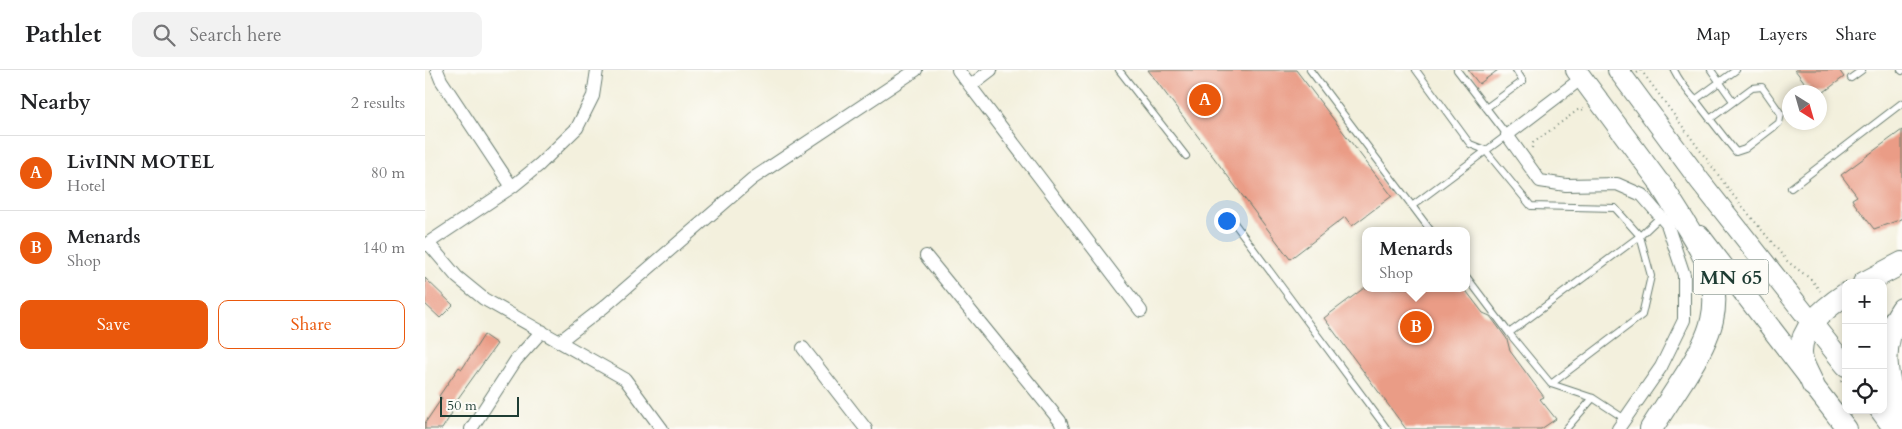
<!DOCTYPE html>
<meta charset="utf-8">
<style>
body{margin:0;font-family:Cardo,serif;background:#f2f2f2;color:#202124}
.controls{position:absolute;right:15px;bottom:15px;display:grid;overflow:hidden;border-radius:10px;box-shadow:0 2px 8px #0003}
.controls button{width:45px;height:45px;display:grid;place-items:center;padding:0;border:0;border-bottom:1px solid #e0e0e0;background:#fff;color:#202124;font:25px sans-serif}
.compass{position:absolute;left:1357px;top:15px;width:45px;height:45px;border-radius:50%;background:#fff;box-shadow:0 2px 8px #0003;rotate:143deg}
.scale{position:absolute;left:15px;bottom:12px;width:79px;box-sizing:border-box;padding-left:5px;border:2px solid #1f3d34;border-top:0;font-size:14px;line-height:18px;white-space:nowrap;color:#1f3d34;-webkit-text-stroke:4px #fdfcf7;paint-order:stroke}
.you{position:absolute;left:801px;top:150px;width:18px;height:18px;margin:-12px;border:4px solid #fff;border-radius:50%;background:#1a73e8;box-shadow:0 0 0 8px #1a73e833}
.badge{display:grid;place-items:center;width:32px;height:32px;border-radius:50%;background:#ea580c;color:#fff;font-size:16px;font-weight:700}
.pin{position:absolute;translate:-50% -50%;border:2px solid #fff;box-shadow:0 1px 5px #0006}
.popup{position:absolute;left:937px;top:157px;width:108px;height:65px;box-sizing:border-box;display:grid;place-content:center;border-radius:10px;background:#fff;filter:drop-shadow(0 1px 4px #0005);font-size:16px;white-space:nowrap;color:#757577}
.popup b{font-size:19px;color:#202124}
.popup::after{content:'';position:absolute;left:50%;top:100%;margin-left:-10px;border:10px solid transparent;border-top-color:#fff}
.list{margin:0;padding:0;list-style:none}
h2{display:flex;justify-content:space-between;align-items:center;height:65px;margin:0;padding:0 20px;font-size:21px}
h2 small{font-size:16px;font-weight:400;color:#757577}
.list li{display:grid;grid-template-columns:32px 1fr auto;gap:15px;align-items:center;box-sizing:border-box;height:75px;padding:0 20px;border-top:1px solid #e0e0e0}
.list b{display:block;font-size:19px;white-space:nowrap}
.list p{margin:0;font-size:16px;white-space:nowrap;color:#757577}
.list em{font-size:16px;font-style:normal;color:#757577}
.actions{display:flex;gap:10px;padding:15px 20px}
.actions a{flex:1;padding:11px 0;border:1px solid #ea580c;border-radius:10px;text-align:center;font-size:18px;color:#ea580c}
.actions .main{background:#ea580c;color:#fff}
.icon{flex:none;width:28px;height:28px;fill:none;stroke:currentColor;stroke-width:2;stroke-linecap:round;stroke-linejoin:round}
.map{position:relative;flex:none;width:1477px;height:359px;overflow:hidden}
header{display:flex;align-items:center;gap:30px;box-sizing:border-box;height:70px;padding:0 25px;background:#fff;border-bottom:1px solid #e0e0e0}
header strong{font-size:24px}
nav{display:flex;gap:28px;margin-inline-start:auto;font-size:18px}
.search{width:350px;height:45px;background:#f2f2f2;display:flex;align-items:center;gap:12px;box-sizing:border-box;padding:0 18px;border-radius:10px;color:#757577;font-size:19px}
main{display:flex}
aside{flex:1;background:#fff}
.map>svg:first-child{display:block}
</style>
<header>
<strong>Pathlet</strong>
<div class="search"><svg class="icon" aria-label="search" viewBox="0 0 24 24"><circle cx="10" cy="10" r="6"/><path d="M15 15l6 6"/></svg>Search here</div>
<nav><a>Map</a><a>Layers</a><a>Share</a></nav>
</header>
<main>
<aside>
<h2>Nearby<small>2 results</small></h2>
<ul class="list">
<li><span class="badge">A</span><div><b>LivINN MOTEL</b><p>Hotel</p></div><em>80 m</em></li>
<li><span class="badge">B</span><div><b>Menards</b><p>Shop</p></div><em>140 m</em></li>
</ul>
<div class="actions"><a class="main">Save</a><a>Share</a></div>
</aside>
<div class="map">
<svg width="1477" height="359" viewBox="0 0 1477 359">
<rect width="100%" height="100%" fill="#fdfcf7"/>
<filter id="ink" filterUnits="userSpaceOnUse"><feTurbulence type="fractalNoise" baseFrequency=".02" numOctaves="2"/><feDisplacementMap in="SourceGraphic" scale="10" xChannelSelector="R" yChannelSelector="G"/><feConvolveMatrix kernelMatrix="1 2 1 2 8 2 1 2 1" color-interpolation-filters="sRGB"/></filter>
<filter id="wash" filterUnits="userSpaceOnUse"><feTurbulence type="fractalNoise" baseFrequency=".0096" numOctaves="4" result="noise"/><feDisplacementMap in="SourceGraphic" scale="20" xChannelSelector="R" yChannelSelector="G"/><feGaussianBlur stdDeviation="1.12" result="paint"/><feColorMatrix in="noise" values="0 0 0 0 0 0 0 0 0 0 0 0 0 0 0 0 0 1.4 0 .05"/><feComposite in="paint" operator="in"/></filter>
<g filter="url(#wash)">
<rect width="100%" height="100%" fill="#f3f0dd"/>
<g id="blocks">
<path fill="#ea9c86" d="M723 0H871L967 126 927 156 920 147 865 189Z
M1043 0H1073L1054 14Z
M1370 0H1414L1419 7 1399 22H1387Z
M1477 60V149L1449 159 1429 133 1427 129 1432 126 1416 105Z
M0 208 28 235 15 248 0 234Z
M939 218H1039L1058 243 1065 246 1082 269 1085 281 1119 327 1115 329 1131 349 1116 359H981L899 248Z
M59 265 72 274 24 341 27 343 17 359H0V353L17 328 14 326 34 297 37 299Z"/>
</g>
</g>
<g filter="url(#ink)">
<use href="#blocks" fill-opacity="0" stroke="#697c6f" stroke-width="1"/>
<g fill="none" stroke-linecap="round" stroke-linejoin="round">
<g stroke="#697c6f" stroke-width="8">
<path id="service" d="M694 0 761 86
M885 0 1006 161
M991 0 1045 74 1060 80 1106 136 1190 138 1215 166 1226 206 1217 245 1126 314
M1249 0C1255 12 1263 22 1272 32 1285 49 1298 66 1311 82L1320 79 1354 53 1356 44 1337 17 1327 18 1285 49
M1286 0 1308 31
M1476 0 1477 1
M1426 8 1437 0
M1270 30 1311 0
M1061 38 1098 11 1091 0
M1366 118 1477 33
M987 136 1082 65 1032 0
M807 150 962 359
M1041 206 1084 263
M1200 349 1168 328 1126 314 1084 263 1215 166 1235 147
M1141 359 1168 328"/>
</g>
<g stroke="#697c6f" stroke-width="14">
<path id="minor" d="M12 0 16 10 87 117
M533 0 716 241
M1157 8 1082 65 1115 111 1141 115 1192 114 1217 125 1242 154 1259 205V250L1236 297 1193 359
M545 16 566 0
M3 173 32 207 59 229 200 309 237 359
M0 175 87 117 114 95 152 58 168 26 172 0
M501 186 635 351 638 359
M135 271 179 237 327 109 491 0
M378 278 441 359
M46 359 91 290 117 261"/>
</g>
<g stroke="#697c6f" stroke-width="22">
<path id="primary" d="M1151 0 1245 127
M1193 0 1275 111 1387 253
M1275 166 1382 305"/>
</g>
<g stroke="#697c6f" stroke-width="22">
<path id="trunk" d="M1387 253 1421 296
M1388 315 1422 359
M1455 340 1469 359"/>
</g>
<g stroke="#697c6f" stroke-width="24">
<path id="motorway" d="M1439 213 1477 193
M1477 239C1453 275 1460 310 1477 347
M1388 315C1385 307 1379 298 1377 290 1370 261 1400 238 1421 224
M1226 359C1237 342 1248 325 1259 308 1285 268 1301 234 1279 187 1267 162 1250 139 1236 115"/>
</g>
<path stroke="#697c6f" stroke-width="2" stroke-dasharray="1 4" stroke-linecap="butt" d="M1212 3 1216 0 1308 125 1363 192 1387 210 1395 221
M1107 78 1108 73 1153 40 1162 39
M1416 311 1421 317"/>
<use href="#service" stroke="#fff" stroke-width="6"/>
<use href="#minor" stroke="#fff" stroke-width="12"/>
<use href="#primary" stroke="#fff" stroke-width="20"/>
<use href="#trunk" stroke="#fff" stroke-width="20"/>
<use href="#motorway" stroke="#fff" stroke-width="22"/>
</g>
</g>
<g text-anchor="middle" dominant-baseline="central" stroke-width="5" stroke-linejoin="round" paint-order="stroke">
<rect fill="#fdfcf7" stroke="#62766e" stroke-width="1" x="1268.5" y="189.5" width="75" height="35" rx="4"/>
<g font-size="20" font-weight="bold" fill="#1f3d34">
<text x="1306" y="207">MN 65</text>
</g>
</g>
</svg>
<div class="controls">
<button>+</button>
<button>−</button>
<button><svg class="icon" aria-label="locate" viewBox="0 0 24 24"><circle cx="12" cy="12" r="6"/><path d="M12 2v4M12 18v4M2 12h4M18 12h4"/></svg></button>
</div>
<svg class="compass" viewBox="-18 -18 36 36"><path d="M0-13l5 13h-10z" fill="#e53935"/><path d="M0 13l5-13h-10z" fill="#757577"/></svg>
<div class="scale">50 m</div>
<div class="you"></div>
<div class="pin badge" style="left:780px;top:30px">A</div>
<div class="pin badge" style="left:991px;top:257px">B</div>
<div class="popup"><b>Menards</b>Shop</div>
</div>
</main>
